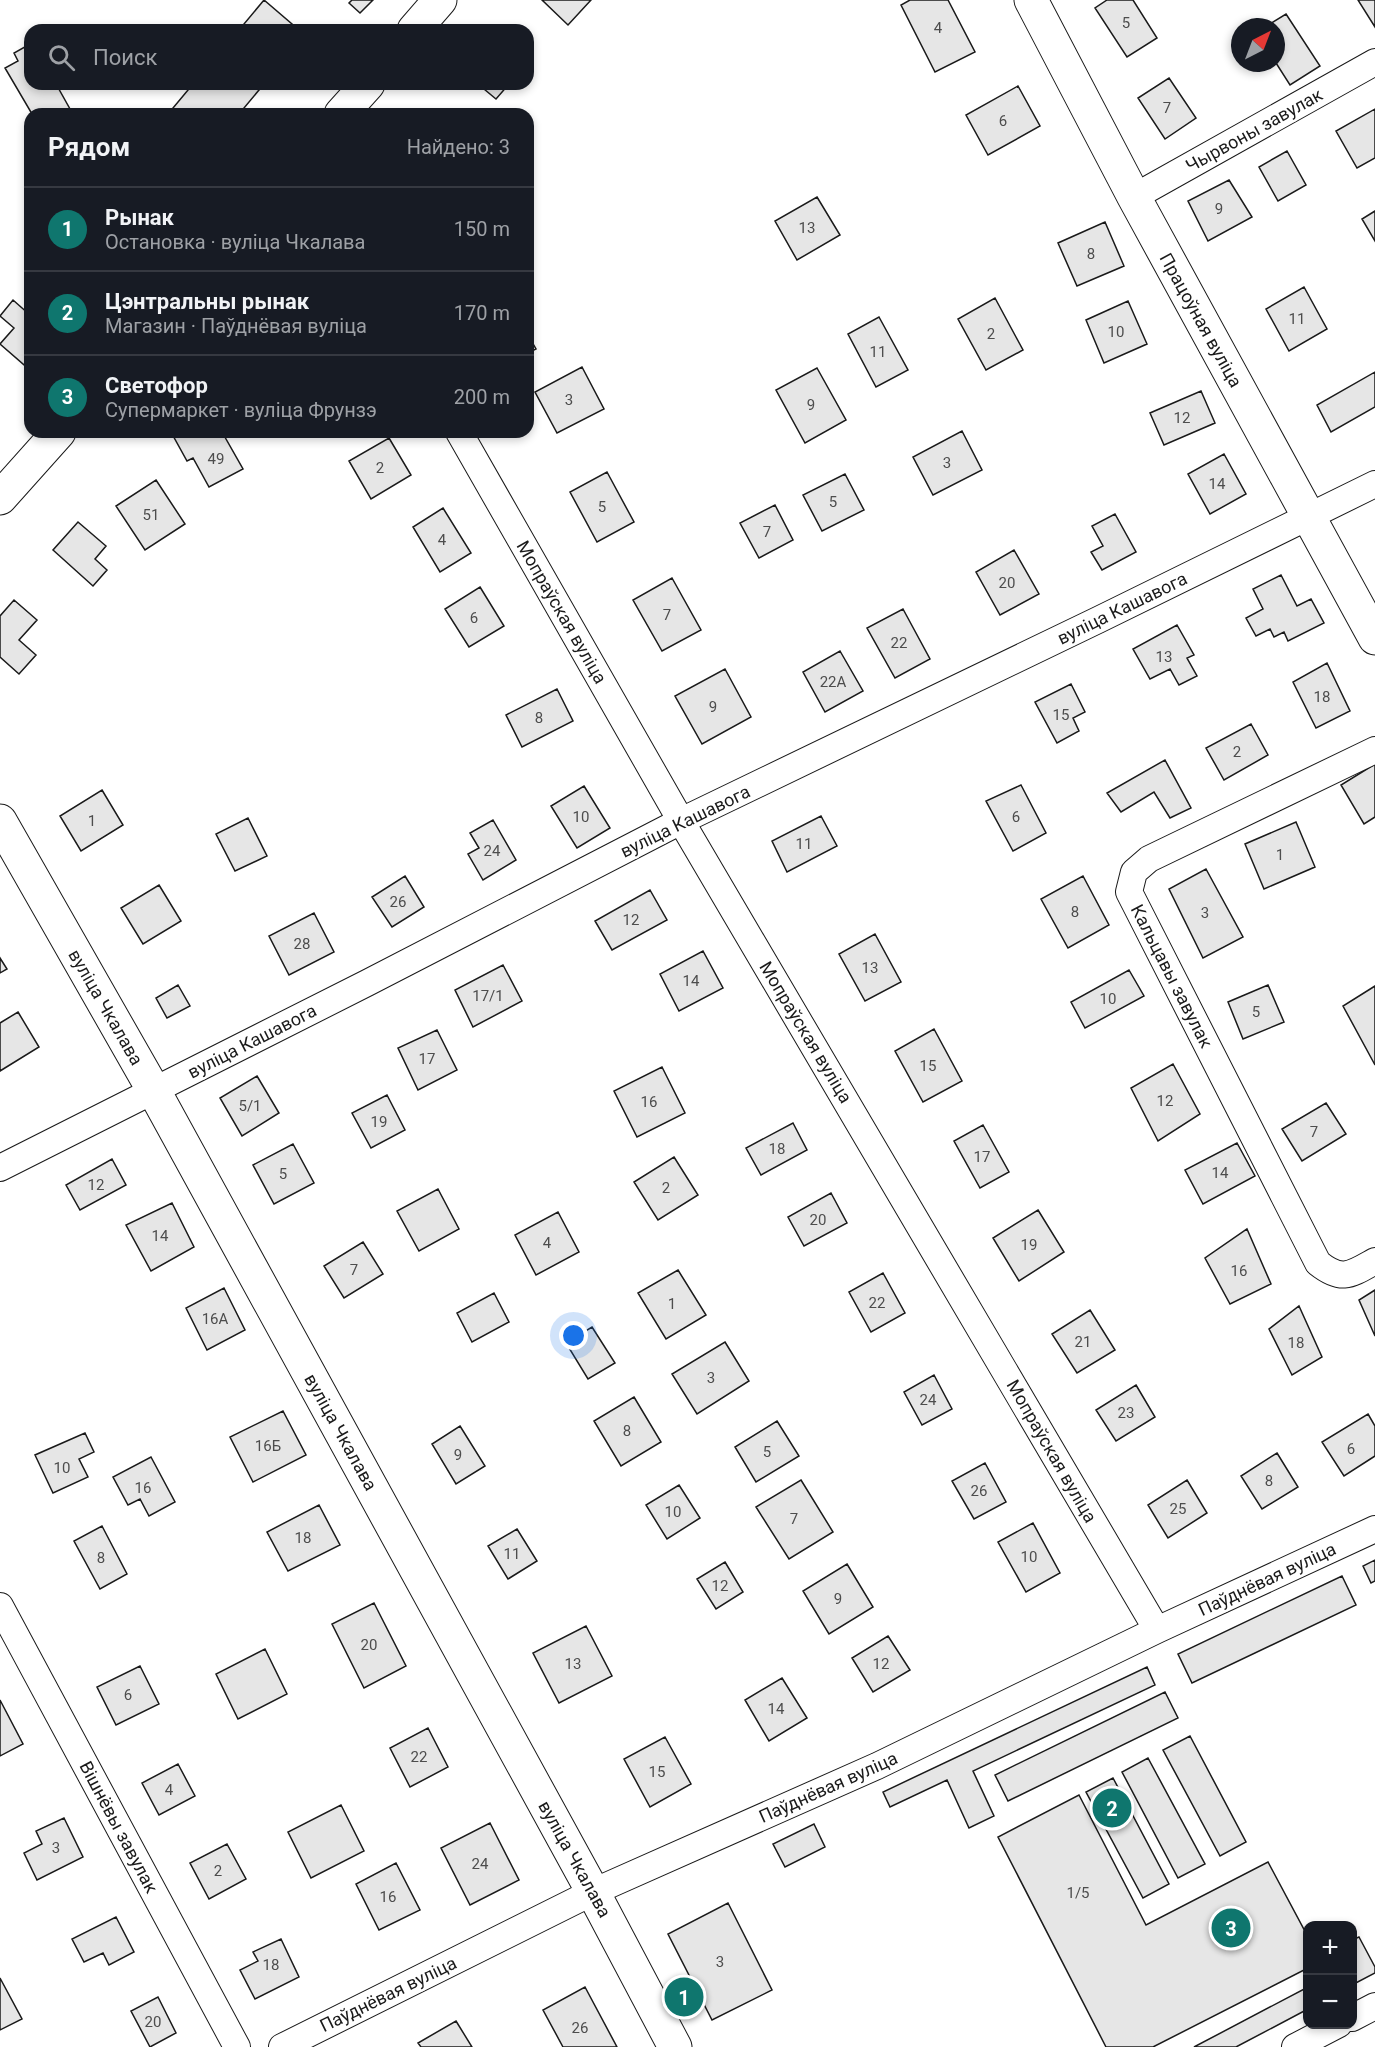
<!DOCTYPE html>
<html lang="ru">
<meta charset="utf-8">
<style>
body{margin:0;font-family:Roboto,sans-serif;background:#20242c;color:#f1f3f6}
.controls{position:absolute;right:18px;bottom:18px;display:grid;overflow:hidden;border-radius:12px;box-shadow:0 3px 9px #0003}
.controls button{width:54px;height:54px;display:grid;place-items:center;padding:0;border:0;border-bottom:2px solid #363941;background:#171b24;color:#f1f3f6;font:30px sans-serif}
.compass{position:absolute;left:1231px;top:18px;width:54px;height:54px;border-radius:50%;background:#171b24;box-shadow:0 3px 9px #0003;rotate:42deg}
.you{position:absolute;left:574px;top:1336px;width:21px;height:21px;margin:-15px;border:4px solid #fff;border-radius:50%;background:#1a73e8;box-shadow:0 0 0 9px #1a73e833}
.badge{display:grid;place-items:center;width:39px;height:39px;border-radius:50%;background:#0f766e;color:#fff;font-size:20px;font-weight:700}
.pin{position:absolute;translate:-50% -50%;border:3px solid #fff;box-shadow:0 2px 6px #0006}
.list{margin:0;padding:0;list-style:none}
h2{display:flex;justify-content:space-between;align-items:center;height:78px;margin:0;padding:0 24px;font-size:26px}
h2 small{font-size:20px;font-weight:400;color:#9ea1a6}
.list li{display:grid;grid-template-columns:39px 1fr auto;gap:18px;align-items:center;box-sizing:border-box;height:84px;padding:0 24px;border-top:2px solid #363941}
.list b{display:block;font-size:22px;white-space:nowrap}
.list p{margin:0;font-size:20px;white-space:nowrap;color:#9ea1a6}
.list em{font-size:20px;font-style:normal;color:#9ea1a6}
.icon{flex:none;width:33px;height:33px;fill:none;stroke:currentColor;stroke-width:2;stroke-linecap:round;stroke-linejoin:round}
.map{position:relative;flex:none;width:1375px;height:2047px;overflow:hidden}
.search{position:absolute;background:#171b24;box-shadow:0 3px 9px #0003;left:24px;top:24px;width:510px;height:66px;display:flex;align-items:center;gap:15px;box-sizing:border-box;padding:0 21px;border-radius:18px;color:#9ea1a6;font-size:22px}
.panel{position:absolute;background:#171b24;box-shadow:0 3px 9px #0003;left:24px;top:108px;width:510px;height:330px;border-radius:18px}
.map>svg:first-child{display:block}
</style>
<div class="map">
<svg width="1375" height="2047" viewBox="0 0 1375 2047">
<rect width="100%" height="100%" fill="#fff"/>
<path fill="#e6e6e6" stroke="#1a1a1a" stroke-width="1.5" d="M264 0 299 30H239Z
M352 0H373L360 13 349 3Z
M542 0H591L568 25Z
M910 0H948L975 52 935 72 901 5Z
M1107 0H1133L1157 38 1127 57 1095 8Z
M1358 0H1375V27Z
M1286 14 1320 66 1290 85 1276 63V27H1265Z
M30 44V84H56L70 109 62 114H32L5 68 18 61 14 53Z
M1169 78 1196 118 1165 139 1138 98Z
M193 84H264L239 114H168Z
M478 84H509L496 99Z
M1018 86 1040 126 988 155 966 115Z
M1375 109V158L1357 168 1336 131Z
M1287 151 1306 185 1278 201 1259 167Z
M1229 180 1252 217 1208 241 1188 201Z
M817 197 840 235 797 260 775 221Z
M1375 211V241L1362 219Z
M1105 222 1124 266 1077 286 1058 243Z
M1304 287 1327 329 1289 351 1266 309Z
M995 298 1023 350 986 370 958 319Z
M13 300 30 315V370L0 344 14 328 0 316Z
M1128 301 1147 344 1104 363 1086 320Z
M879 317 908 370 876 387 848 334Z
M528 335 536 349 528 353Z
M582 367 604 409 557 433 535 392Z
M817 368 846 420 805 443 776 390Z
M1375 372V407L1331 432 1317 405Z
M1201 391 1215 423 1164 445 1150 413Z
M962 431 982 470 933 495 913 457Z
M171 432H222L243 469 209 487 193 458 187 461Z
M389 438 411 475 371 499 349 461Z
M1224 454 1246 494 1210 514 1188 474Z
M607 472 634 522 597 542 570 492Z
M845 474 864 510 822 531 803 495Z
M156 480 185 524 145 550 116 506Z
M775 505 793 540 759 558 740 523Z
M443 508 471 553 440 572 413 527Z
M1115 514 1136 552 1102 570 1091 552 1103 546 1092 526Z
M78 522 106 546 95 559 107 570 93 586 53 550Z
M1014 550 1039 594 1000 615 976 572Z
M1281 575 1297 606 1311 599 1324 623 1288 641 1284 632 1274 637 1270 629 1256 636 1246 618 1263 609 1253 589Z
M672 578 701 630 662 651 633 600Z
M480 587 504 626 469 647 445 609Z
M14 600 37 620 19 640 36 655 19 674 0 657V616Z
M903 609 930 659 895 678 867 628Z
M1177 625 1194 655 1187 658 1197 676 1179 685 1170 669 1150 679 1133 649Z
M840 651 863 691 825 712 803 672Z
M1327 663 1350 711 1316 728 1293 682Z
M725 669 751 717 702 744 675 696Z
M1071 684 1085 712 1073 718 1079 731 1057 743 1035 702Z
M557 689 573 721 522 747 506 715Z
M1251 724 1268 755 1224 780 1206 748Z
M1165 760 1191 808 1170 818 1154 792 1121 812 1107 793Z
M1375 764V817L1364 824 1341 785Z
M1021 785 1046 833 1013 851 986 801Z
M584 786 610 828 577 848 551 806Z
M102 790 123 825 81 851 60 816Z
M821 816 837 846 787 872 772 841Z
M248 818 267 856 235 871 216 834Z
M493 820 516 860 483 880 468 854 479 848 470 833Z
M1296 822 1315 867 1264 889 1245 844Z
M1206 869 1243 937 1203 958 1169 889Z
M405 876 424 907 392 927 372 897Z
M1083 876 1109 925 1068 948 1041 899Z
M159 885 181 921 143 944 121 908Z
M650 890 667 920 612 950 595 921Z
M314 913 334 952 289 975 269 936Z
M875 934 901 982 865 1001 839 954Z
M703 951 723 988 679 1011 660 974Z
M0 958 7 969 0 973Z
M503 965 522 1001 473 1027 455 990Z
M1129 970 1144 996 1085 1028 1071 1002Z
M178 985 190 1006 167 1018 156 998Z
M1268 985 1284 1022 1243 1039 1228 1002Z
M1375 986V1065L1343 1006Z
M18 1012 39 1047 0 1071V1023Z
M934 1029 962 1081 923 1102 895 1051Z
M437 1030 457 1070 418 1090 398 1048Z
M1173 1064 1200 1114 1158 1141 1131 1088Z
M662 1067 685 1113 637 1137 614 1091Z
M257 1076 279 1113 242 1136 220 1098Z
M387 1095 405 1130 371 1148 352 1113Z
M1326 1103 1346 1134 1302 1161 1282 1129Z
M793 1123 807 1150 761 1175 746 1148Z
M983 1125 1009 1172 980 1188 954 1141Z
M1237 1143 1255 1176 1203 1204 1185 1170Z
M293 1144 314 1183 274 1204 253 1165Z
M674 1157 698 1195 658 1220 634 1182Z
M112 1159 126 1185 80 1210 66 1185Z
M438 1189 459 1229 419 1251 397 1211Z
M831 1193 847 1223 804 1246 788 1217Z
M172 1203 194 1247 151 1271 126 1225Z
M1038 1210 1064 1252 1019 1281 993 1238Z
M558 1212 579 1252 536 1275 515 1235Z
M1247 1229 1271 1284 1230 1304 1205 1258Z
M363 1242 383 1274 344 1298 324 1266Z
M678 1270 706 1315 666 1339 638 1293Z
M883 1273 905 1313 871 1332 849 1292Z
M224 1288 245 1330 207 1350 186 1308Z
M1375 1290V1336L1359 1300Z
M494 1293 509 1322 472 1342 457 1313Z
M1299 1306 1322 1357 1292 1375 1269 1329Z
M1090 1310 1115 1350 1077 1373 1052 1334Z
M592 1327 615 1363 588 1379 566 1343Z
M725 1342 749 1381 697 1414 672 1374Z
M934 1375 952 1409 922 1425 904 1392Z
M1136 1385 1155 1417 1116 1441 1096 1410Z
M634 1397 661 1442 621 1466 594 1421Z
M283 1411 306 1455 253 1482 230 1437Z
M1368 1414 1375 1426V1456L1344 1476 1322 1442Z
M777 1421 799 1456 756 1482 735 1447Z
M460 1426 485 1466 456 1484 432 1444Z
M85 1433 94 1452 79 1459 88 1477 53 1493 35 1455Z
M1277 1453 1298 1487 1262 1509 1241 1476Z
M151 1457 175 1502 149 1516 140 1499 128 1505 113 1477Z
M985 1463 1006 1502 974 1519 952 1481Z
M801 1480 833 1532 789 1559 756 1507Z
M1187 1480 1207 1513 1168 1538 1148 1505Z
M679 1485 700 1518 667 1539 646 1505Z
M319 1505 340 1545 288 1571 267 1532Z
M1033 1523 1060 1573 1026 1592 998 1542Z
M102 1526 127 1574 100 1589 74 1541Z
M517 1529 537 1561 508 1579 488 1546Z
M1375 1560V1581L1371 1583 1363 1566Z
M725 1562 743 1592 716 1609 697 1579Z
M847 1564 873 1607 829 1634 803 1591Z
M1342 1576 1356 1605 1192 1683 1178 1654Z
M374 1603 406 1666 364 1688 332 1624Z
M586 1626 612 1676 559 1703 533 1653Z
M888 1636 910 1670 873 1692 852 1658Z
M265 1649 287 1694 238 1719 216 1674Z
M140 1666 159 1704 116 1725 97 1687Z
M1147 1667 1155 1685 973 1771 994 1816 969 1828 947 1780 890 1807 883 1792Z
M782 1678 807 1718 769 1741 745 1700Z
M1165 1692 1178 1718 1008 1801 995 1775Z
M0 1700 23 1744 0 1756Z
M428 1728 448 1767 410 1787 390 1748Z
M1190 1736 1246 1842 1220 1856 1163 1750Z
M665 1737 691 1784 650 1807 624 1759Z
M1148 1758 1205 1864 1178 1878 1122 1772Z
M178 1764 195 1796 159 1815 142 1783Z
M1113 1778 1169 1884 1143 1898 1086 1792Z
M1079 1795 1146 1925 1268 1862 1308 1937V1968L1153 2047H1106L998 1837Z
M341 1805 364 1851 311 1878 288 1832Z
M64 1818 83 1857 37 1880 24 1853 42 1844 36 1831Z
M490 1823 519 1880 470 1905 441 1848Z
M814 1824 825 1847 785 1867 773 1844Z
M227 1844 246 1879 209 1899 190 1863Z
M396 1863 420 1910 379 1930 356 1884Z
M728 1903 772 1990 712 2020 668 1934Z
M116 1917 134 1952 109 1965 103 1953 84 1962 72 1939Z
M1359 1937 1375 1967V1973L1352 1985V1940Z
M281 1939 299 1977 255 1999 240 1970 258 1961 253 1952Z
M0 1978 22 2019 0 2030Z
M585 1987 617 2047H563L543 2010Z
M1308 1987V2009L1236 2047H1194Z
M158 1997 176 2033 150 2047 131 2011Z
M456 2021 472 2047H421L418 2043Z"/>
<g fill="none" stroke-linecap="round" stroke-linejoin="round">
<g stroke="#1a1a1a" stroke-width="28">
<path id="minor" d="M1134 197 1375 62
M459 432 681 821 1157 1630
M1375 750 1149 859 1134 872 1129 892 1318 1263C1342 1282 1350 1275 1375 1261
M0 1168 367 983 681 821 1098 620 1375 484
M0 1606 237 2047
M1352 2018 1375 2006
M282 2047 593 1892 877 1766 1157 1630 1375 1529
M1295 2047 1339 2024"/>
</g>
<g stroke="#1a1a1a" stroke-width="35">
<path id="secondary" d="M1031 0 1134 197 1375 638
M414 30 440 0
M341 114 368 84
M0 498 59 432
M0 821 154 1091 593 1892 675 2047"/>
</g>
<use href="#minor" stroke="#fff" stroke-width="26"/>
<use href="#secondary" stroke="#fff" stroke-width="33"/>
</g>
<g text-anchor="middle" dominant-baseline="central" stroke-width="4.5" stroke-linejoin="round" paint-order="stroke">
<g font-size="15" fill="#4d4d4d">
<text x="1126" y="23">5</text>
<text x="938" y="28">4</text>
<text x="1167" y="108">7</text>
<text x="1003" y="121">6</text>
<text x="1219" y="209">9</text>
<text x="807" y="228">13</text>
<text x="1091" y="254">8</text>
<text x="1297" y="319">11</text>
<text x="1116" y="332">10</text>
<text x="991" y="334">2</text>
<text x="878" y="352">11</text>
<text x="569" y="400">3</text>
<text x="811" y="405">9</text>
<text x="1182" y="418">12</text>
<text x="216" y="459">49</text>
<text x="947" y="463">3</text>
<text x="380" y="468">2</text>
<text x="1217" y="484">14</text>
<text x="833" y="502">5</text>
<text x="602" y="507">5</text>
<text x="151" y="515">51</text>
<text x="767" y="532">7</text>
<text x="442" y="540">4</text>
<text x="1007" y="583">20</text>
<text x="667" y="615">7</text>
<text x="474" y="618">6</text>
<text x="899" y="643">22</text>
<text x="1164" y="657">13</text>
<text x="833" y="682">22А</text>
<text x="1322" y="697">18</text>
<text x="713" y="707">9</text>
<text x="1061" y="715">15</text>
<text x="539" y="718">8</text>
<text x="1237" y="752">2</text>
<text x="581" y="817">10</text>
<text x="1016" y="817">6</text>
<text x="92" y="821">1</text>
<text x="804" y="844">11</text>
<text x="492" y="851">24</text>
<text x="1280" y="855">1</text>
<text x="398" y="902">26</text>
<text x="1075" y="912">8</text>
<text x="1205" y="913">3</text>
<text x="631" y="920">12</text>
<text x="302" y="944">28</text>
<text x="870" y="968">13</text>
<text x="691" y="981">14</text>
<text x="488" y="996">17/1</text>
<text x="1108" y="999">10</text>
<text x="1256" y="1012">5</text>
<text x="427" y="1059">17</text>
<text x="928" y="1066">15</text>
<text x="1165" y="1101">12</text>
<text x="649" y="1102">16</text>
<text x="250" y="1106">5/1</text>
<text x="379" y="1122">19</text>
<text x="1314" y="1132">7</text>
<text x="777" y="1149">18</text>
<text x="982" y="1157">17</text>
<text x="1220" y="1173">14</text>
<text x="283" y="1174">5</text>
<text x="96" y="1185">12</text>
<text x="666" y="1188">2</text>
<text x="818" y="1220">20</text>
<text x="160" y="1236">14</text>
<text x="547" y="1243">4</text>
<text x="1029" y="1245">19</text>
<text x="354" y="1270">7</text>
<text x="1239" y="1271">16</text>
<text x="877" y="1303">22</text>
<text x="672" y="1304">1</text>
<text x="215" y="1319">16A</text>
<text x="1083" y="1342">21</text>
<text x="1296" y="1343">18</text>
<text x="711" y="1378">3</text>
<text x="928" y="1400">24</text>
<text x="1126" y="1413">23</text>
<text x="627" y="1431">8</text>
<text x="268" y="1446">16Б</text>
<text x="1351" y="1449">6</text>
<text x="767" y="1452">5</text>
<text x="458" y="1455">9</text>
<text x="62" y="1468">10</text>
<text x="1269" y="1481">8</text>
<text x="143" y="1488">16</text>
<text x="979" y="1491">26</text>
<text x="1178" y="1509">25</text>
<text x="673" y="1512">10</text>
<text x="794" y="1519">7</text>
<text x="303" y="1538">18</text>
<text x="512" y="1554">11</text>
<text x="1029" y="1557">10</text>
<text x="101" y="1558">8</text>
<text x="720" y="1586">12</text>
<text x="838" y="1599">9</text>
<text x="369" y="1645">20</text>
<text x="573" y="1664">13</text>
<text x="881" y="1664">12</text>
<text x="128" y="1695">6</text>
<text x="776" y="1709">14</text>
<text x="419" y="1757">22</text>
<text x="657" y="1772">15</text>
<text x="169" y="1790">4</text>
<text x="56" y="1848">3</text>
<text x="480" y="1864">24</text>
<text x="218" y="1871">2</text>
<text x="1078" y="1893">1/5</text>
<text x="388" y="1897">16</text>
<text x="720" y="1962">3</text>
<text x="271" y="1965">18</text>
<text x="153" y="2022">20</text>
<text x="580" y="2028">26</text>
</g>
<g font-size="18" fill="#1a1a1a" stroke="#fff">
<text transform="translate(1254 130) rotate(-29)">Чырвоны завулак</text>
<text transform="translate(1201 320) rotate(61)">Працоўная вуліца</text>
<text transform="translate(1122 608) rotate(-26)">вуліца Кашавога</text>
<text transform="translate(562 612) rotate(60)">Мопраўская вуліца</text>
<text transform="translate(685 821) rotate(-26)">вуліца Кашавога</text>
<text transform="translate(1172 976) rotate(63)">Кальцавы завулак</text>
<text transform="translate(106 1007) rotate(60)">вуліца Чкалава</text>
<text transform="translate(806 1032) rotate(59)">Мопраўская вуліца</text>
<text transform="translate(252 1041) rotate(-27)">вуліца Кашавога</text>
<text transform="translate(341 1432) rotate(61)">вуліца Чкалава</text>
<text transform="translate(1052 1451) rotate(60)">Мопраўская вуліца</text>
<text transform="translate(1267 1579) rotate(-25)">Паўднёвая вуліца</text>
<text transform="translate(828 1787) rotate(-24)">Паўднёвая вуліца</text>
<text transform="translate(119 1827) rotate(62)">Вішнёвы завулак</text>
<text transform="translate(575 1859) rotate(61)">вуліца Чкалава</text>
<text transform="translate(388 1994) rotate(-26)">Паўднёвая вуліца</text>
</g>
</g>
</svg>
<div class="controls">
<button>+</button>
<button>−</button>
</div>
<svg class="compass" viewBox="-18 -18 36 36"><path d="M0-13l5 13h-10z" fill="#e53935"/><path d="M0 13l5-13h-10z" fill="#9ea1a6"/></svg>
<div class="you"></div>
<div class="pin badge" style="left:684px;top:1997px">1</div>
<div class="pin badge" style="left:1112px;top:1808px">2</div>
<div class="pin badge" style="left:1231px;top:1928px">3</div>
<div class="search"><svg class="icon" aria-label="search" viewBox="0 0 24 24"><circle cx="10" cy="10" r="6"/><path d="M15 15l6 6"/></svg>Поиск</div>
<section class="panel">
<h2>Рядом<small>Найдено: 3</small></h2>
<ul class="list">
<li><span class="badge">1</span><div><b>Рынак</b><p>Остановка · вуліца Чкалава</p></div><em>150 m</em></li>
<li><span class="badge">2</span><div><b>Цэнтральны рынак</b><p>Магазин · Паўднёвая вуліца</p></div><em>170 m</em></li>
<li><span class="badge">3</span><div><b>Светофор</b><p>Супермаркет · вуліца Фрунзэ</p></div><em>200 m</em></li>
</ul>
</section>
</div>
